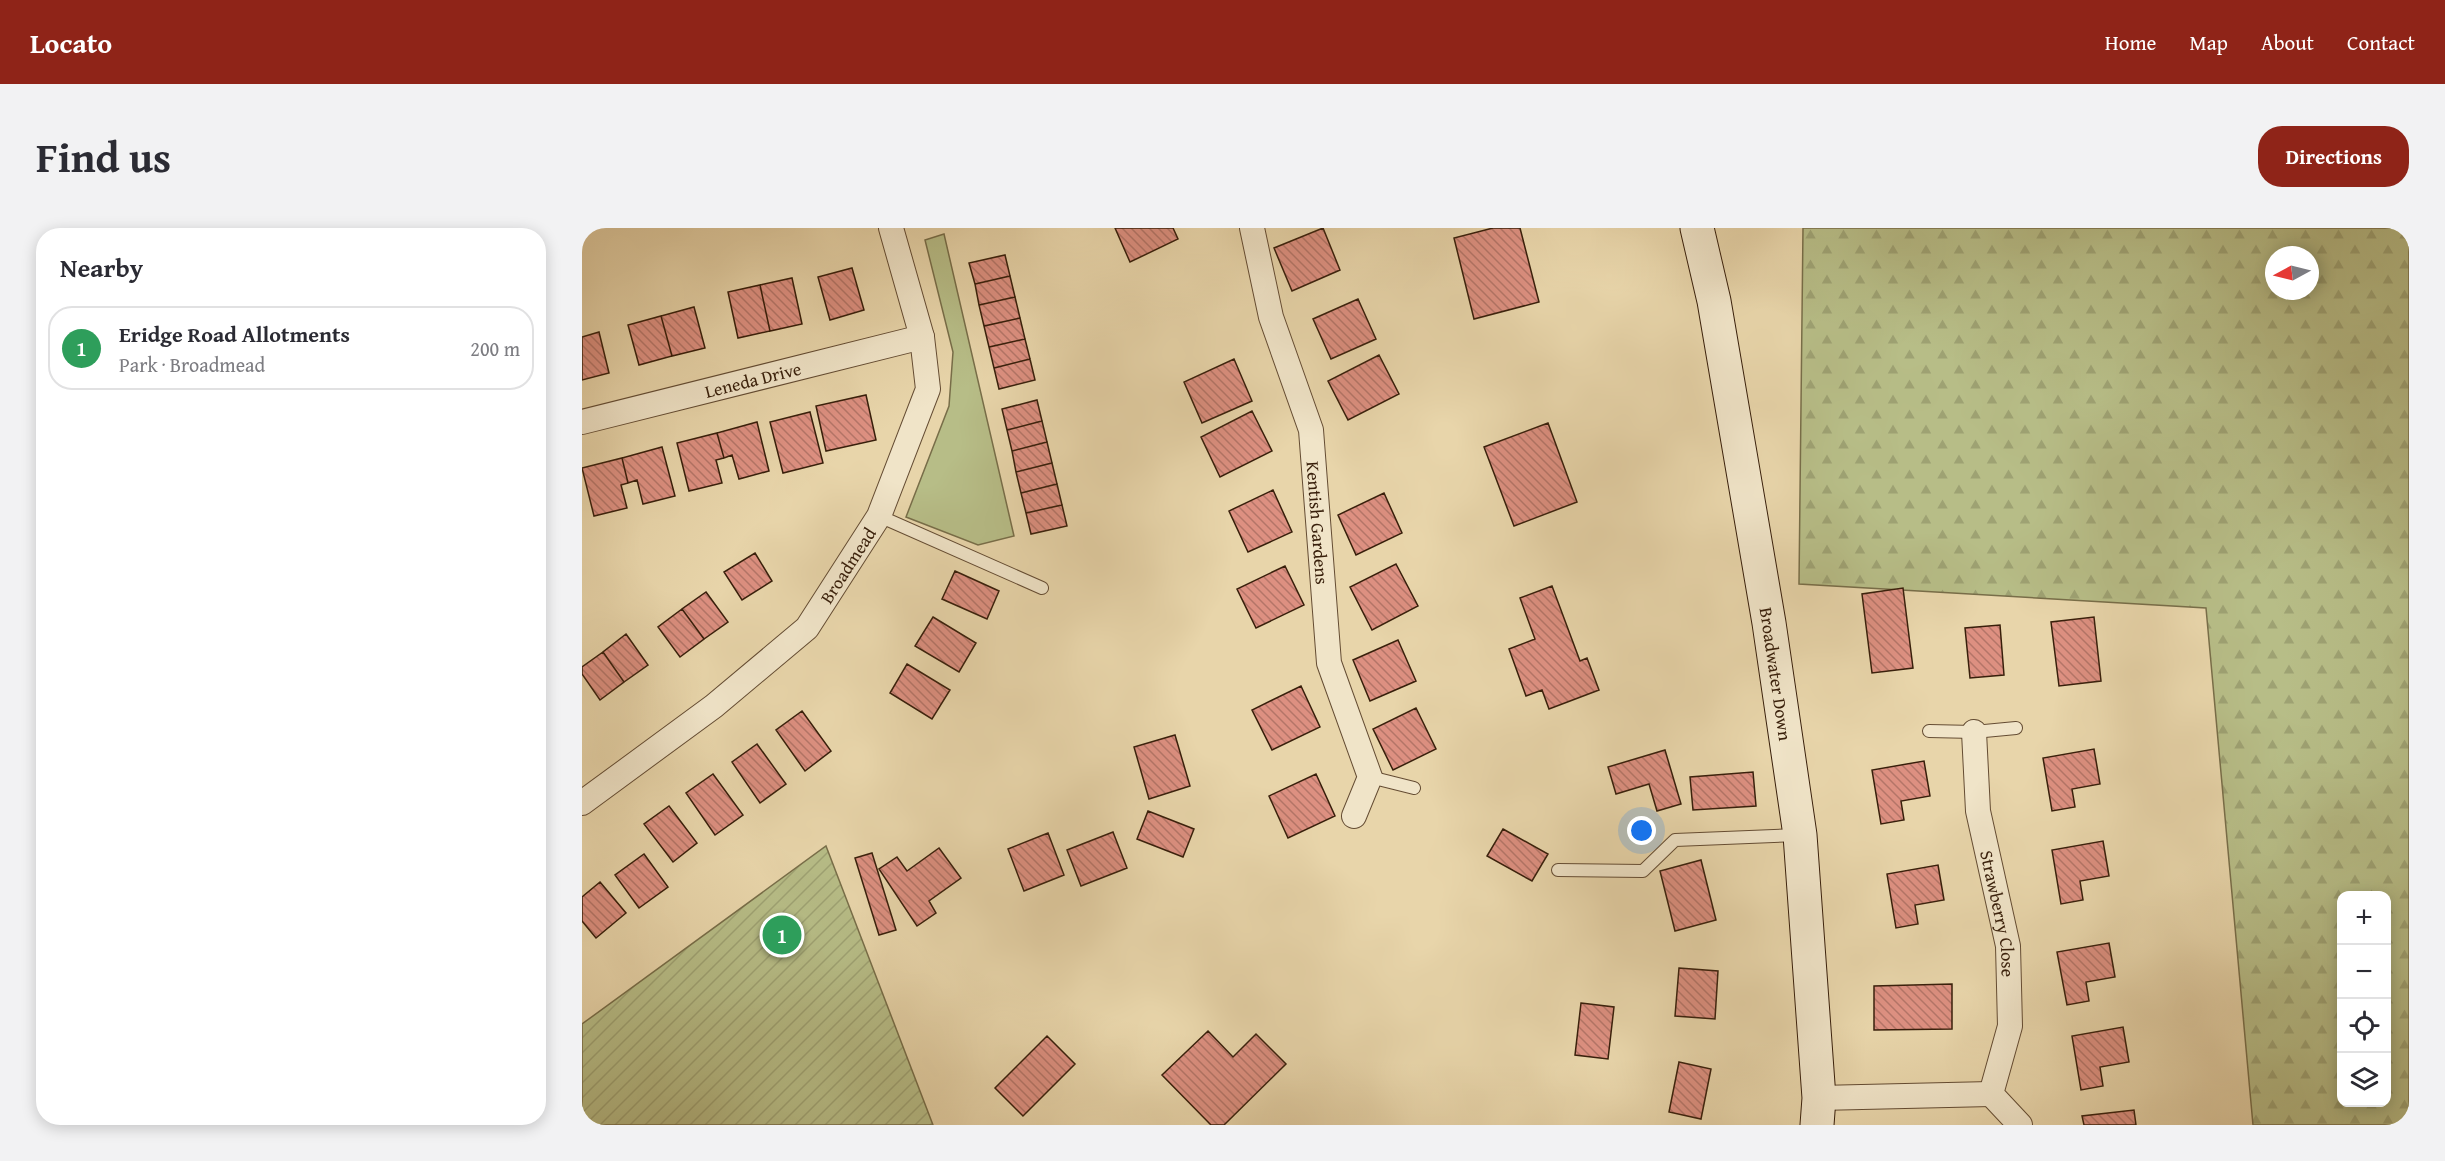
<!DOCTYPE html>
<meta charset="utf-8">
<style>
body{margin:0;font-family:"Gentium Book Plus",serif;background:#f2f2f3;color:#2b2b33}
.controls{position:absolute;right:18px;bottom:18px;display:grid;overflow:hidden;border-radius:12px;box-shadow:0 3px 15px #0003}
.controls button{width:54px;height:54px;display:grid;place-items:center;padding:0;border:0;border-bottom:2px solid #e1e1e2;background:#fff;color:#2b2b33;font:30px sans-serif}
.compass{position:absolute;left:1683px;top:18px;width:54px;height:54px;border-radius:50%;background:#fff;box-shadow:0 3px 15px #0003;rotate:263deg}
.you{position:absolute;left:1060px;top:603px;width:21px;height:21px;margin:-15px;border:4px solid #fff;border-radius:50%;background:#1a73e8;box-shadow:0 0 0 9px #1a73e833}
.badge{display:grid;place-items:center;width:39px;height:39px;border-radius:50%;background:#8f2418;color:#fff;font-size:20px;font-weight:700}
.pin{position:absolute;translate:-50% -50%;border:3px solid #fff;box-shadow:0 2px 6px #0006}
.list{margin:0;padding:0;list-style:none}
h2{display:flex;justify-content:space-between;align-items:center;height:78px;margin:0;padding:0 24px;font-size:26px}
h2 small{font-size:20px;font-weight:400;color:#7c7c81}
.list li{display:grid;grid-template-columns:39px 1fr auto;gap:18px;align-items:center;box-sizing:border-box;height:84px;margin:0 12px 12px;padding:0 12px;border:2px solid #e1e1e2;border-radius:24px}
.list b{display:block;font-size:22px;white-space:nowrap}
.list p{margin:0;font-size:20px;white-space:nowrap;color:#7c7c81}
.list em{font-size:20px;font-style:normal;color:#7c7c81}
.icon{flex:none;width:33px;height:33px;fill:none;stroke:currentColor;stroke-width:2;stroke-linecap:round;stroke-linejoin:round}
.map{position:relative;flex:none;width:1827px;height:897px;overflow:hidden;border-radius:24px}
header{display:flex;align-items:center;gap:36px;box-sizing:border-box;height:84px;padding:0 30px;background:#8f2418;color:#fff}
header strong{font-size:28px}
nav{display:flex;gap:33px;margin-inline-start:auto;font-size:21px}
.intro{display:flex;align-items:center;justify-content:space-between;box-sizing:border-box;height:144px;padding:0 36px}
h1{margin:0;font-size:42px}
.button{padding:15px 27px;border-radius:24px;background:#8f2418;color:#fff;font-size:21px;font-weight:700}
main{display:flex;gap:36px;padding:0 36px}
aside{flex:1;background:#fff;border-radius:24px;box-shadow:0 3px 15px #0003}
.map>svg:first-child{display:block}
</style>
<header>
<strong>Locato</strong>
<nav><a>Home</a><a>Map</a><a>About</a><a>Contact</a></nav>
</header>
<div class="intro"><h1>Find us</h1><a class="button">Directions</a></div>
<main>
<aside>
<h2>Nearby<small></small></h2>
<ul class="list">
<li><span class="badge" style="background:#2e9e5b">1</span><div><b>Eridge Road Allotments</b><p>Park · Broadmead</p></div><em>200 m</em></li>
</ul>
</aside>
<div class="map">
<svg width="1827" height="897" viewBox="0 0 1827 897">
<defs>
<pattern id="forest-firs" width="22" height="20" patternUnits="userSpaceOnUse" patternTransform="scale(1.5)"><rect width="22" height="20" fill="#b7bd87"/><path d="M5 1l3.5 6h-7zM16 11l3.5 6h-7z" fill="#9ea273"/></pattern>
<pattern id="garden-furrows" width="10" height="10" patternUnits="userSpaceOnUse" patternTransform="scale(1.5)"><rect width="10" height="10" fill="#b7bd87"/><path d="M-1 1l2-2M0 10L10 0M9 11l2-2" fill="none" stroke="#9ea273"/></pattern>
<pattern id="building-back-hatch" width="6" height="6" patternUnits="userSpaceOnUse" patternTransform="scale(1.5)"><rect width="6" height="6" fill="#dd9081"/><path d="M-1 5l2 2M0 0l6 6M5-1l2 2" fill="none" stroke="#b47568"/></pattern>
</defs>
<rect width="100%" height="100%" fill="#e8d5aa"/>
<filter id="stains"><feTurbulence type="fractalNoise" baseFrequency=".00333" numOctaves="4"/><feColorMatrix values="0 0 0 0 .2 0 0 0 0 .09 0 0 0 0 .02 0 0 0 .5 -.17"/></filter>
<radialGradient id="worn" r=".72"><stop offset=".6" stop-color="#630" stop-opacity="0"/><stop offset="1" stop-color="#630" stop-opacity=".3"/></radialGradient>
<path fill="#b7bd87" stroke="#786e49" stroke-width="1.5" d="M362 6 432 308 396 317 324 289 367 178 371 124 343 12Z"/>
<path fill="url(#forest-firs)" stroke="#786e49" stroke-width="1.5" fill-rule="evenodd" d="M1221 0H1827V897H1671L1624 380 1217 356ZM1692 27H1728V63H1692ZM1760 668H1804V874H1760Z"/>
<path fill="url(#garden-furrows)" stroke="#786e49" stroke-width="1.5" d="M244 618 351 897H0V796Z"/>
<path fill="url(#building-back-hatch)" stroke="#381f0b" stroke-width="1.5" d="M533 0H591L596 11 548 34Z
M741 0 758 42 710 63 692 20Z
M911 0H938L957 74 892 91 872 10Z
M423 27 428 48 393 56 387 35Z
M270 40 282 82 248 92 236 49Z
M428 48 433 69 397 77 393 56Z
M210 50 220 96 188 103 178 57Z
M178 57 188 103 156 110 146 64Z
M433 69 438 90 402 98 397 77Z
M776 71 794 111 749 131 731 91Z
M112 79 123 120 90 128 79 88Z
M79 88 90 128 57 137 46 97Z
M438 90 443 111 407 119 402 98Z
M17 104 27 145 0 152V109Z
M443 111 448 131 412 140 407 119Z
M797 127 817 166 766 192 746 153Z
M448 131 453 152 417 161 412 140Z
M652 131 670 173 620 195 602 154Z
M284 167 294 212 244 223 234 178Z
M455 172 460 193 425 202 420 181Z
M670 183 690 223 638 249 619 209Z
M228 184 241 235 201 245 188 194Z
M460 193 465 214 430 223 425 202Z
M175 194 187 243 157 251 150 227 142 230 135 205Z
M966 195 995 274 932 298 902 219Z
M135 205 142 230 134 232 140 255 107 263 95 215Z
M465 214 470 235 434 244 430 223Z
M80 219 93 268 61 276 55 252 46 255 40 230Z
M40 230 46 255 39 257 45 280 12 288 0 240Z
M470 235 475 256 439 265 434 244Z
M475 256 480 277 444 285 439 265Z
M691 262 710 304 666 324 647 283Z
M802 265 820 305 774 327 756 287Z
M480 277 485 298 449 306 444 285Z
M173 325 190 353 160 372 142 344Z
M814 336 836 378 790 402 768 359Z
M703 338 722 377 674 400 655 361Z
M373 343 417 363 405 391 360 371Z
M970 358 998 433 1005 430 1017 462 967 481 960 462 944 468 927 421 953 411 938 370Z
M1321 360 1331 440 1290 445 1280 366Z
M124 364 146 394 122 411 100 381Z
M100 381 122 411 98 429 76 399Z
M351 389 394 415 377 444 333 418Z
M1512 389 1519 453 1477 458 1469 394Z
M1418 397 1422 447 1388 450 1383 400Z
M44 406 66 437 42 454 21 424Z
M816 412 834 453 788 473 771 432Z
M21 424 42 454 18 472 0 446V439Z
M325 436 368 462 350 491 308 465Z
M719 458 738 499 690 522 670 482Z
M834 480 854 521 811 542 791 501Z
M220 483 249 523 223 543 194 502Z
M593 507 608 558 567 571 552 519Z
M175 516 204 556 178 575 150 534Z
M1512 521 1518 556 1490 561 1493 579 1470 583 1461 530Z
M1083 522 1099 576 1075 583 1067 556 1034 566 1026 539Z
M1342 533 1348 568 1319 573 1322 592 1299 596 1290 542Z
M1171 544 1174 578 1111 582 1108 549Z
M131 546 161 587 133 607 104 565Z
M734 546 753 588 706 610 687 568Z
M87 578 115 615 91 634 62 596Z
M566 583 612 601 601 629 555 611Z
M921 601 966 626 950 653 905 628Z
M531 604 545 640 499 658 485 622Z
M466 605 482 647 442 663 426 621Z
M1521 613 1527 648 1498 653 1501 672 1479 676 1470 622Z
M357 620 379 650 347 673 354 685 335 698 297 641 315 629 325 643Z
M290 625 314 702 297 707 273 630Z
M62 626 86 659 57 680 33 647Z
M1119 632 1134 692 1093 703 1078 643Z
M1356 637 1362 672 1333 677 1336 696 1314 700 1305 646Z
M18 654 44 685 14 710 0 693V669Z
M1527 715 1533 749 1504 754 1507 773 1485 777 1475 724Z
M1097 740 1136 743 1133 791 1093 788Z
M1370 756V801L1292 802V758Z
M999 775 1032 779 1026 831 993 827Z
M1541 799 1547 834 1518 839 1521 858 1499 862 1490 808Z
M626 803 651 829 674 806 704 836 642 897H629L580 847Z
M465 808 493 836 441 888 413 860Z
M1097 834 1129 841 1119 891 1087 884Z
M1552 882 1554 897H1502L1500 888Z"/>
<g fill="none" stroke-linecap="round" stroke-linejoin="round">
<g stroke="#644c33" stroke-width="14">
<path id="lane" d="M297 288 460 360
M1347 503 1392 504 1434 500
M788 549 832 560
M976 642 1061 643 1093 612 1217 607"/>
</g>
<g stroke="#644c33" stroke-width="26">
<g id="street">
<path id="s1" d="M670 0 689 89 729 202 747 435 788 549 772 588"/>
<path id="s2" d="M0 194 340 109"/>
<path id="s3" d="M1392 504 1396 583 1426 718 1428 798 1409 866 1438 897"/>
<path id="s4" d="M0 575 132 478 225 400 297 288 346 161 340 109 309 0"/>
<path d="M1237 870 1409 866"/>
</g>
</g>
<g stroke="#381f0b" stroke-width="35">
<g id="secondary">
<path id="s5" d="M1115 0 1132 73 1187 395 1218 607 1237 870 1235 897"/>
</g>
</g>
<use href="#lane" stroke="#f0e4c8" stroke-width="12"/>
<use href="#street" stroke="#f0e4c8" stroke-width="24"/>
<use href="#secondary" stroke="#f0e4c8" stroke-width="33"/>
</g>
<g text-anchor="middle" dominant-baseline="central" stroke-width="4.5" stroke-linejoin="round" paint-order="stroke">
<g font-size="18" fill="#381f0b" stroke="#f0e4c8">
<text stroke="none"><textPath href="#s2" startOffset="176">Leneda Drive</textPath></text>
<text stroke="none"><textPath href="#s1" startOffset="304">Kentish Gardens</textPath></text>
<text stroke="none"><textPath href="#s4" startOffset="360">Broadmead</textPath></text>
<text stroke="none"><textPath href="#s5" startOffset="453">Broadwater Down</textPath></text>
<text stroke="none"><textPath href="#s3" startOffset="184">Strawberry Close</textPath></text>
</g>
</g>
<rect width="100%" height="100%" filter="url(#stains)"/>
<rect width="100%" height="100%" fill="url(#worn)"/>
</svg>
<div class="controls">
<button>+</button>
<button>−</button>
<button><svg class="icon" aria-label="locate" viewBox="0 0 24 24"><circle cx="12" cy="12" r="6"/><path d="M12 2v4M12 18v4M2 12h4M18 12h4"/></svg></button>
<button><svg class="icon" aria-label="layers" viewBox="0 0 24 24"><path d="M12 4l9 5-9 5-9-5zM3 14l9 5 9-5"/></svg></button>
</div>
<svg class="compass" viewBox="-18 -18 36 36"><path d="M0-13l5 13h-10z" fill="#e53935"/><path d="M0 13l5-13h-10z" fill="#7c7c81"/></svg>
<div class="you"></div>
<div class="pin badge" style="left:200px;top:707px;background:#2e9e5b">1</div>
</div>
</main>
